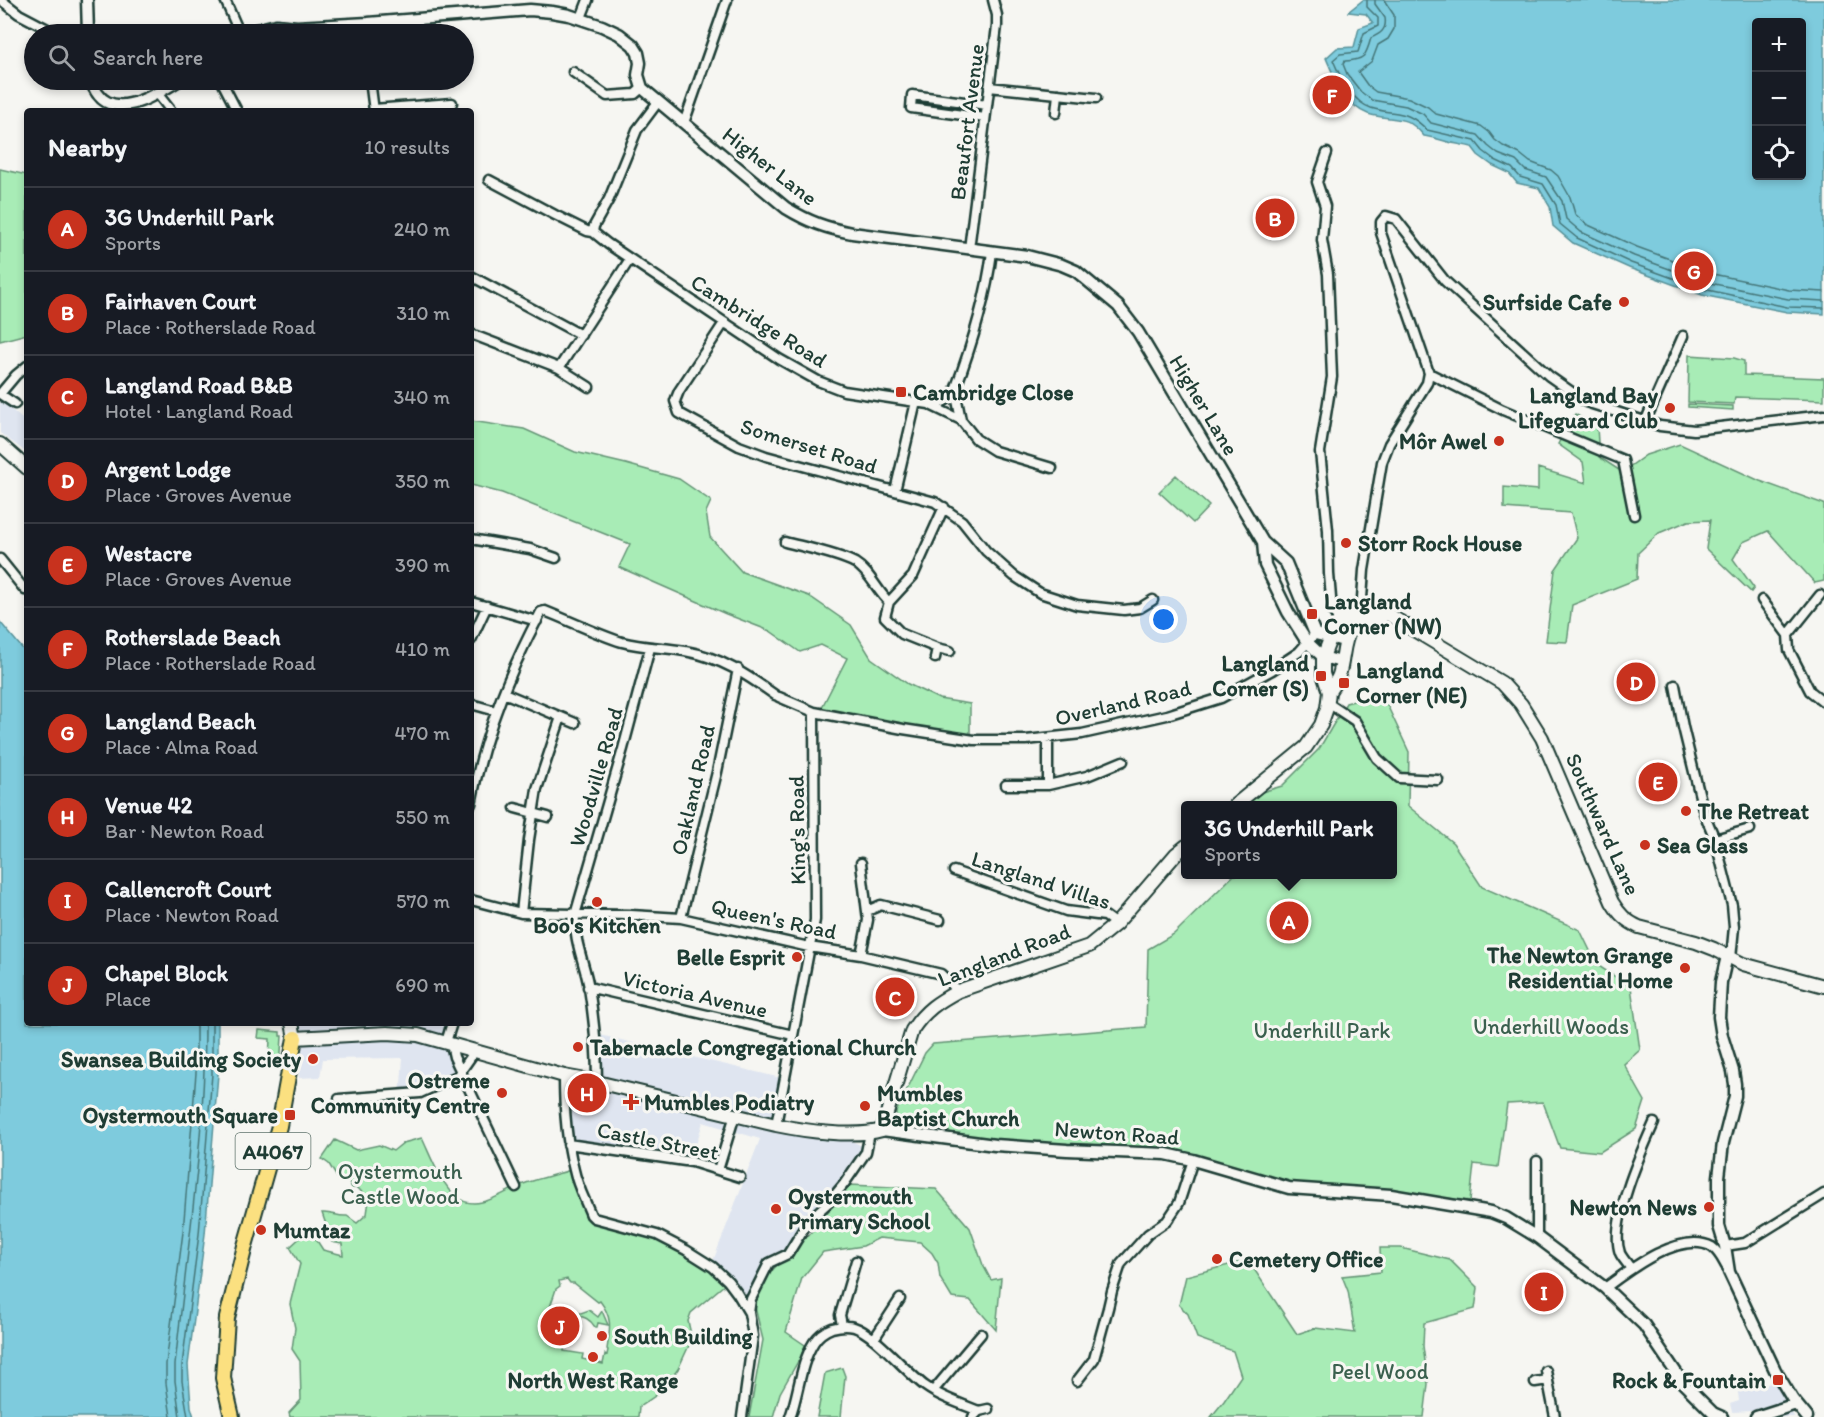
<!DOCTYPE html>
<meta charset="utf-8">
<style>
body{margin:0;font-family:Itim,sans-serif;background:#20242c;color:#f1f3f6}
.controls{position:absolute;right:18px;top:18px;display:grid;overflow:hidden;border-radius:6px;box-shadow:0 3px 9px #0003}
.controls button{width:54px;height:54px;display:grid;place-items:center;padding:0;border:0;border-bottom:2px solid #363941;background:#171b24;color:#f1f3f6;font:30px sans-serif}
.you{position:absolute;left:1164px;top:620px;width:21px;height:21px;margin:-15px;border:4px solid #fff;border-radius:50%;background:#1a73e8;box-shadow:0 0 0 9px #1a73e833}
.badge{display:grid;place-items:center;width:39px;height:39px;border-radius:50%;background:#c8321e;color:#fff;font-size:20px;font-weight:700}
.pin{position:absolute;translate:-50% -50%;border:3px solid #fff;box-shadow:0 2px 6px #0006}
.popup{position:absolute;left:1181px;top:801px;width:216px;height:78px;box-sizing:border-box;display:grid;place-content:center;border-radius:6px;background:#171b24;filter:drop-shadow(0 2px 4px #0005);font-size:20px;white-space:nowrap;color:#9ea1a6}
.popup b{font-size:22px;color:#f1f3f6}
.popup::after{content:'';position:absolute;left:50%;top:100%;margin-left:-12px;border:12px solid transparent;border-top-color:#171b24}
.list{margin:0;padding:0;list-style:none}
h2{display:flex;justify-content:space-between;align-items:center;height:78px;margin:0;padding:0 24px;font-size:26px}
h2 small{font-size:20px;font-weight:400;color:#9ea1a6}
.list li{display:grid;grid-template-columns:39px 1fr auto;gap:18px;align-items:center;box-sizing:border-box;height:84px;padding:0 24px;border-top:2px solid #363941}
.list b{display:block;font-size:22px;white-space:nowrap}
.list p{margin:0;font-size:20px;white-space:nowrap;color:#9ea1a6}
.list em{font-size:20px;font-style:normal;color:#9ea1a6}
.icon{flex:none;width:33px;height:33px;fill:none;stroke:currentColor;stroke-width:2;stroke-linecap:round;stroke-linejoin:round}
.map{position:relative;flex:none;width:1824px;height:1417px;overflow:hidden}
.search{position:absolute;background:#171b24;box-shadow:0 3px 9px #0003;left:24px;top:24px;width:450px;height:66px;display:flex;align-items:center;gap:15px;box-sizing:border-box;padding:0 21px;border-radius:33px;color:#9ea1a6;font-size:22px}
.panel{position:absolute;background:#171b24;box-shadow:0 3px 9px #0003;left:24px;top:108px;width:450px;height:918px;border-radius:6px}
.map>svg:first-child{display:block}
</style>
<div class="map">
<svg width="1824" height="1417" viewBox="0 0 1824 1417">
<rect width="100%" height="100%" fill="#f6f6f2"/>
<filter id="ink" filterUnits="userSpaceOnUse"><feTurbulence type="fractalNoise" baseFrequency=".0167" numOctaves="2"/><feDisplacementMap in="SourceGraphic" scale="12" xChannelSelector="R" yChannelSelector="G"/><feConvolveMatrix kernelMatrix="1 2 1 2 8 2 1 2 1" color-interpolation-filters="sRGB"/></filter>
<g filter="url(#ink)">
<path fill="#dfe5f0" d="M0 400 27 423V453L0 433Z
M296 1023H449L443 1047 455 1063 460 1078 400 1097 403 1058 323 1059 320 1077 299 1078Z
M600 1035 781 1078 773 1118 768 1119 765 1128 805 1138 852 1141 862 1146V1150L832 1195 786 1252 768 1259 763 1265 754 1288 747 1296 727 1273 713 1261 760 1139 703 1122 692 1158 573 1141 570 1077 571 1073 593 1072 603 1075Z
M1777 1380 1794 1417H1775L1766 1406 1752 1411 1732 1412 1730 1404 1739 1401 1738 1392 1758 1388Z"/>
<path fill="#a8ecb6" stroke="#649475" stroke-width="1.5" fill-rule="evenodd" d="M0 169 27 175V334L0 341Z
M1689 355 1734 358 1744 361V375L1824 378V400L1735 397 1734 404 1688 402Z
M1688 404 1733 406V410L1688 407Z
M1575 414 1597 427 1599 457 1622 472 1646 455 1680 444 1760 481 1824 504V581L1815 583 1768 531 1743 542 1733 559 1754 588 1751 592 1706 549 1710 520 1688 521 1659 533 1638 553 1637 579 1572 605 1567 642 1546 641 1555 570 1577 538 1571 513 1504 508V487L1538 490V468L1586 483 1583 462 1558 444Z
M471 421 524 429 575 452 626 464 679 479 711 501 706 512 710 537 742 572 809 596 851 625 871 658 908 684 939 699 970 704V736L837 713 821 709 847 658 821 645 800 652 770 631 726 614 619 567 630 544 502 493 471 485Z
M1176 475 1209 506 1193 523 1159 492Z
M1382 694 1409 752 1408 806 1453 843 1482 887 1580 930 1597 965 1631 987 1640 1050 1624 1064 1645 1101 1636 1129 1600 1152 1560 1148 1543 1102 1507 1104 1498 1167 1474 1164 1470 1201 1367 1188 1310 1186 1272 1179 1193 1157 1008 1142 912 1129C903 1125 896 1123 896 1112L925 1053 933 1044 1146 1027 1148 949 1174 934 1234 875 1392 874V806L1244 805 1255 794 1282 786 1319 749 1346 703Z
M259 1030 280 1032V1036H282L280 1068 256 1064 257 1059H269L270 1039 258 1038Z
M422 1138C431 1157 440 1183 457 1197 478 1215 508 1188 529 1182 544 1177 559 1174 574 1169L591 1215 683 1251 710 1270 724 1285 691 1313 688 1321 692 1339 678 1369 661 1392 639 1407 638 1417H290L289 1413 301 1400 300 1361 292 1349 295 1328 290 1304 300 1264 290 1247 302 1236H314L323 1250 343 1255 342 1244 332 1242 322 1213C331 1212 338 1217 347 1216L357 1223 367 1214 369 1200 358 1188H352L348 1180 338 1179 329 1164 322 1159 335 1140 356 1150 379 1145 393 1151 403 1143ZM567 1279 570 1283H574L598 1302 600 1301C613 1318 610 1329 607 1349L608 1350 607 1355 605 1354 603 1364 582 1359 583 1354 564 1351 566 1332 561 1331 560 1334H557L558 1330 554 1329 553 1333 549 1332 551 1315 548 1313 556 1289 560 1286 559 1281Z
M850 1185 936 1189 970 1228 983 1265 991 1280 1001 1278 996 1330 970 1300 952 1298 940 1278 938 1263 932 1253 920 1242 879 1238 863 1246 823 1252 802 1278 786 1332 805 1345 801 1356 780 1393 773 1417H749L763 1340 754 1303 758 1292 769 1274 777 1265 791 1256 799 1243 807 1237Z
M1380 1248H1401L1450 1260 1478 1288 1475 1309 1424 1323 1423 1346 1428 1384 1424 1417H1211L1224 1401 1241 1376 1233 1351 1197 1338 1188 1314 1179 1305 1186 1276 1248 1260 1297 1334 1315 1328 1355 1333 1348 1291 1342 1276 1381 1272Z
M589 1310 598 1317 602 1311 608 1325 598 1323 597 1327H595C590 1319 585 1317 575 1315Z
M842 1368 845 1376 841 1417H817L825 1373Z"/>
<path fill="#7ecbdd" stroke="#589299" stroke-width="1.5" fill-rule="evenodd" d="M1363 0H1824V314L1787 312 1702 295 1629 268 1573 243 1553 226 1550 207 1539 188 1517 183 1509 173 1492 165 1478 155 1472 147C1464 145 1456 144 1448 142 1439 140 1433 137 1424 136 1405 112 1393 122 1368 114 1346 106 1334 77 1326 58L1337 48 1354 47 1359 28 1373 23 1366 14 1348 12ZM1756 22H1802V176H1756Z
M0 622 27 654V1023H218V1074L205 1234 188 1365 191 1407 194 1417H0Z"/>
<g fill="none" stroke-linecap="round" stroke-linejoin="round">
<path stroke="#457678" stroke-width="1.5" d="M1367 0V7L1378 18V26L1364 33 1358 52 1340 54 1333 60C1340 77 1353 102 1371 108 1397 116 1406 108 1427 130L1475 141 1483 151 1495 160 1512 168 1520 177 1543 184 1556 205 1560 224 1577 238 1631 263 1703 289 1787 307 1824 308
M1375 0V4L1385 18C1387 30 1380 34 1371 38 1366 56 1365 60 1345 61L1343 64 1347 74 1361 92 1372 100 1406 106 1423 114 1431 123 1478 135 1488 146 1498 154 1516 161 1525 170 1546 177 1562 201 1566 219 1581 232 1634 256 1705 282 1788 299 1824 301
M1384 0 1394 15V29L1388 39 1378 45 1372 61 1358 72 1368 86 1376 92 1409 98 1428 107 1436 114 1481 126 1489 132 1495 140 1503 146 1520 154 1530 162 1551 170 1558 176 1570 197 1575 214 1586 224 1637 247 1708 273 1789 290 1824 292
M171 1417 166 1383V1364L183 1232 196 1073V1023
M180 1417 175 1381V1365C187 1251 205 1138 205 1023
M188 1417 182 1381V1365L199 1234 212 1074V1023"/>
<g stroke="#1f3d34" stroke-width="13">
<path id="minor" d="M1 0 19 14 57 34
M225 0 240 34
M581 18 588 0
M368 23V34
M573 72 607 96 635 94 642 88
M221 80 237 111
M370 80 374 111
M989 87 1096 98
M157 93 171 111
M658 102 637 130 609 199 594 226 593 232 608 244 779 359 818 381 844 391 929 404C942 404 948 401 955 390 972 345 986 300 992 252
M374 109 452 103
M1056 113 1058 94
M985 118 911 108 912 95 987 105
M684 123 727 0
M1327 153 1317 182 1325 206 1322 240 1328 274 1332 377 1320 452 1328 530 1329 574 1332 610 1339 620 1344 622
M489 180 555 215 587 231 593 232
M969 249 997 26V15L993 0
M471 276 581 335
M724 323 679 391 675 401 679 413 739 446 766 456 935 502 962 521 986 551 1014 576 1040 593 1077 605 1124 610 1140 608 1153 600
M471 334 559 368 589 387
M559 368 630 259
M1429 373 1503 410 1623 460 1634 515
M955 390 961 420 976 439 995 451 1052 468
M15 404 0 394 16 375 27 366
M932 406 961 420
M1645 422 1683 336
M895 491 916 402
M944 507 913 576 889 602 885 617 902 634 937 648 950 651
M471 539 530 549 556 558
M785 542C804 547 839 554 855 563 870 572 877 591 889 602
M0 559 25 590 27 589
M1762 600 1788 635 1789 650 1810 691 1824 702
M471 602 537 621
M1366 616 1362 598 1364 570 1382 462 1389 444 1427 383 1429 373 1381 233V222L1386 216 1396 219 1445 281 1549 376 1586 402 1660 426 1694 430 1824 415
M1788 635 1820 595
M471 640 487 606
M935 658 937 648
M1675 685 1683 727 1704 813 1715 839 1732 905 1734 927 1731 958
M504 693 575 723
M779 697 814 712 903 729 974 740H1026L1082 734 1167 715 1221 698 1272 670 1299 652 1315 634
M1328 703 1355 721 1377 758 1399 778 1438 780
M471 704 496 711
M1048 738V785
M1006 785H1048L1087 776 1123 761
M471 804C483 737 509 672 541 612L545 611C570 621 597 634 622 642 644 648 664 647 685 651 720 657 747 675 775 695
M515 808 548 817
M1715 839 1750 829
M954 871 1066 911 1105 916 1116 924
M471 900 521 913 631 915 681 918 809 947 861 955 941 974 958 991
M867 911 881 905 940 920
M521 913 529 840 537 789 561 717
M681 918 717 772 738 669
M861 955 868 920 861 863
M588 987 793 1035
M446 1042 452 1023
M451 1044 454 1057 462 1074 516 1187
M461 1071 475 1051
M564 1076C564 1108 566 1139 574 1170 577 1185 585 1200 591 1215L594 1218 657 1235 686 1250 713 1267 728 1281 737 1293 749 1313 753 1336 742 1417
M597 1082C597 1051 594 1019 589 988 585 964 573 939 575 915L623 749 650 648
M339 1099 420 1093 462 1074
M776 1125 815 920 814 712
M568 1144 692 1162 740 1177
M718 1170 735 1115
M1537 1237V1161
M1725 1246 1745 1243 1824 1194
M1631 1269C1628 1264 1622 1258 1620 1253 1609 1223 1641 1152 1654 1123
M1605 1288C1629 1270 1681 1230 1712 1247 1719 1252 1722 1259 1726 1266
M749 1313 751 1299 769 1263 788 1254 809 1220 829 1202 844 1184 866 1152 870 1133
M842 1325 840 1315 856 1261
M874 1339 900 1299
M1546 1371 1555 1417
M1077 1381 1094 1359 1108 1308 1112 1291 1121 1264 1148 1234 1167 1221 1179 1203 1193 1160
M1535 1382 1548 1380
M933 1391 981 1334
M790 1417C799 1393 800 1364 814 1342 818 1336 824 1331 832 1328 839 1326 847 1325 854 1327 874 1333 905 1371 925 1386 940 1397 961 1404 979 1411
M973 1417 979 1411 988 1409"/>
</g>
<g stroke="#1f3d34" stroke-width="15">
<path id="tertiary" d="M87 0 88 34
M240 34 276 25 297 27 368 23 530 10 552 12 569 15 602 26 619 34 633 45 638 53 640 63 638 75 642 88 786 208C809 222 826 228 852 233L1027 256 1062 265 1076 271 1118 306 1138 332 1263 542 1286 563 1315 634 1344 641
M91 80C106 127 152 97 179 80
M1263 542 1265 565 1288 612 1307 642 1323 657 1341 662
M1727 956 1721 982 1719 1017 1722 1036 1733 1071 1735 1084V1096L1723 1143 1719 1177V1226L1725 1246 1729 1272 1775 1370 1793 1400 1807 1417
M882 1130 995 1145 1067 1150 1166 1154 1193 1160 1289 1188 1391 1195 1491 1212 1506 1218 1537 1237 1605 1288 1644 1325 1683 1383 1713 1413 1722 1417
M1756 1417 1796 1404"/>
</g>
<g stroke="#1f3d34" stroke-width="16">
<path id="secondary" d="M0 444 27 468
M1329 692C1332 686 1337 681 1339 675 1347 651 1339 614 1380 621
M1234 806 1306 747 1321 725 1327 708 1329 692 1323 674V657L1330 639 1339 620 1365 612 1389 615 1502 683 1521 704 1542 738 1612 902C1619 914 1626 921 1639 927L1696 942 1714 949 1743 964 1824 986
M292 1023 295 1038 387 1033 418 1035 564 1076 597 1082 776 1125C805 1131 854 1138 882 1130L912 1030C925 1010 938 1002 958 991L1089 946 1116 924 1176 854 1186 846"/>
</g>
<g stroke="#1f3d34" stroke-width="18">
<path id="primary" d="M232 1417 223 1378 227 1318 245 1246 279 1126 295 1038"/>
</g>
<use href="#minor" stroke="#f6f6f2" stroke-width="8"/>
<use href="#tertiary" stroke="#f6f6f2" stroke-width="10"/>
<use href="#secondary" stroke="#f6f6f2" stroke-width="12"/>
<use href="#primary" stroke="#fbe080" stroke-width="14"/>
</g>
</g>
<g fill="#c8321e" stroke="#f6f6f2" stroke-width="2">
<circle cx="1624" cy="302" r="6"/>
<rect x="895" y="386" width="12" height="12" rx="3"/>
<circle cx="1670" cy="408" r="6"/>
<circle cx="1499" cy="441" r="6"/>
<circle cx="1346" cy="543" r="6"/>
<rect x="1306" y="608" width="12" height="12" rx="3"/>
<rect x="1315" y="670" width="12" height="12" rx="3"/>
<rect x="1338" y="677" width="12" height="12" rx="3"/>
<circle cx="1686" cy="811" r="6"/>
<circle cx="1645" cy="845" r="6"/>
<circle cx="597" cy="902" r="6"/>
<circle cx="797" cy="957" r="6"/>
<circle cx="1685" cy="968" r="6"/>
<circle cx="578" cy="1047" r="6"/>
<circle cx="313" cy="1059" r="6"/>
<circle cx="502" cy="1093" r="6"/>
<path d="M628 1093h6v6h6v6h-6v6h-6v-6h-6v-6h6z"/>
<circle cx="865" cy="1106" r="6"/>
<rect x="284" y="1109" width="12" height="12" rx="3"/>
<circle cx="1709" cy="1207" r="6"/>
<circle cx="776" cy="1209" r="6"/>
<circle cx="261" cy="1230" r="6"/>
<circle cx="1217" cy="1259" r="6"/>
<circle cx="602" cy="1336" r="6"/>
<circle cx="593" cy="1357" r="6"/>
<rect x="1772" y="1374" width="12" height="12" rx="3"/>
</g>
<g text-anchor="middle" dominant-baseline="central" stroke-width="6" stroke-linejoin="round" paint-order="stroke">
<rect fill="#f6f6f2" stroke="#60746d" stroke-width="1.5" x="235.5" y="1133" width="75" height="36" rx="4.5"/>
<g font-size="21" font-weight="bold" fill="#1f3d34">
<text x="273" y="1151">A4067</text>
</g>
<g font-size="22" fill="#1f3d34" stroke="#f6f6f2">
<text transform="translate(967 122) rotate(-83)">Beaufort Avenue</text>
<text transform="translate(770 166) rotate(38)">Higher Lane</text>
<text transform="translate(759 321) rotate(32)">Cambridge Road</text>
<text transform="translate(1204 405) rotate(59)">Higher Lane</text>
<text transform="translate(809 446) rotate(17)">Somerset Road</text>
<text transform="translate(1123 703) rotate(-13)">Overland Road</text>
<text transform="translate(596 777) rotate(-74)">Woodville Road</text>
<text transform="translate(693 790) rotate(-77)">Oakland Road</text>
<text transform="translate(1603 824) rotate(66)">Southward Lane</text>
<text transform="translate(797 830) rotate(-91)">King's Road</text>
<text transform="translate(1041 880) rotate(18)">Langland Villas</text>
<text transform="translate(774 919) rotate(12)">Queen's Road</text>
<text transform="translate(1004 955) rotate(-21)">Langland Road</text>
<text transform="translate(695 994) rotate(13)">Victoria Avenue</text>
<text transform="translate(1117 1133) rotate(4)">Newton Road</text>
<text transform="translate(658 1141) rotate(11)">Castle Street</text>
</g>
<g font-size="22" font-weight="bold" fill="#1f3d34" stroke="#f6f6f2" text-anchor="start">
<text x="1612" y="302" text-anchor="end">Surfside Cafe</text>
<text x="913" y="392">Cambridge Close</text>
<text x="1658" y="395" text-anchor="end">Langland Bay<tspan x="1658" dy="25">Lifeguard Club</tspan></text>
<text x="1487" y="441" text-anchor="end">Môr Awel</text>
<text x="1358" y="543">Storr Rock House</text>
<text x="1324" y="601">Langland<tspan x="1324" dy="25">Corner (NW)</tspan></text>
<text x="1309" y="663" text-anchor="end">Langland<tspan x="1309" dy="25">Corner (S)</tspan></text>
<text x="1356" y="670">Langland<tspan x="1356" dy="25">Corner (NE)</tspan></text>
<text x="1698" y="811">The Retreat</text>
<text x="1657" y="845">Sea Glass</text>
<text x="597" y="925" text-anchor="middle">Boo's Kitchen</text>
<text x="1673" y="955" text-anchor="end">The Newton Grange<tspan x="1673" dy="25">Residential Home</tspan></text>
<text x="785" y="957" text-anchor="end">Belle Esprit</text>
<text x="590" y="1047">Tabernacle Congregational Church</text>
<text x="301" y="1059" text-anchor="end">Swansea Building Society</text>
<text x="490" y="1080" text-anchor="end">Ostreme<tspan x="490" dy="25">Community Centre</tspan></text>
<text x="877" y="1093">Mumbles<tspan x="877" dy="25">Baptist Church</tspan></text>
<text x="644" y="1102">Mumbles Podiatry</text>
<text x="278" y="1115" text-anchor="end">Oystermouth Square</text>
<text x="788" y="1196">Oystermouth<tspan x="788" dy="25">Primary School</tspan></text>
<text x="1697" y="1207" text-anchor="end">Newton News</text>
<text x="273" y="1230">Mumtaz</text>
<text x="1229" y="1259">Cemetery Office</text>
<text x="614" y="1336">South Building</text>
<text x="593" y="1380" text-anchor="middle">North West Range</text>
<text x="1766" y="1380" text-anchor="end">Rock &amp; Fountain</text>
</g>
<g font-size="22" fill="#3a604e" stroke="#f6f6f2">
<text x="1551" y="1026">Underhill Woods</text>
<text x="1322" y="1030">Underhill Park</text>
<text x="400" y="1171">Oystermouth<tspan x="400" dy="25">Castle Wood</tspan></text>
<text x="1380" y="1371">Peel Wood</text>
</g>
</g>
</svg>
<div class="controls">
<button>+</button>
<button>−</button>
<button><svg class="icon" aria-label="locate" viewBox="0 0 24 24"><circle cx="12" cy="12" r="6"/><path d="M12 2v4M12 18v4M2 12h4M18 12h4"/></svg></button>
</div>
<div class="you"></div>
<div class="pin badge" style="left:1289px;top:921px">A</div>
<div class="popup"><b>3G Underhill Park</b>Sports</div>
<div class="pin badge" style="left:1275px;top:218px">B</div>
<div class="pin badge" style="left:895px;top:997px">C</div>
<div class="pin badge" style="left:1636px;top:682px">D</div>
<div class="pin badge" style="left:1658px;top:782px">E</div>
<div class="pin badge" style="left:1332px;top:95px">F</div>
<div class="pin badge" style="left:1694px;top:271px">G</div>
<div class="pin badge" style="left:587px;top:1093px">H</div>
<div class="pin badge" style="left:1544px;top:1292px">I</div>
<div class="pin badge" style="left:560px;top:1326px">J</div>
<div class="search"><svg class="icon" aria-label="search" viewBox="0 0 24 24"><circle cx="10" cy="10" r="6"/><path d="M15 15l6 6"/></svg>Search here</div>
<section class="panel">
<h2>Nearby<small>10 results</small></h2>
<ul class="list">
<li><span class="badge">A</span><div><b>3G Underhill Park</b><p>Sports</p></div><em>240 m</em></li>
<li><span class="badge">B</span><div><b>Fairhaven Court</b><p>Place · Rotherslade Road</p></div><em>310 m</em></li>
<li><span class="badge">C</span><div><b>Langland Road B&amp;B</b><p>Hotel · Langland Road</p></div><em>340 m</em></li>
<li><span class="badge">D</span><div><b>Argent Lodge</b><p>Place · Groves Avenue</p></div><em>350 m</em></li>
<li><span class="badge">E</span><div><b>Westacre</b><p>Place · Groves Avenue</p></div><em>390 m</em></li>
<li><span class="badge">F</span><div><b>Rotherslade Beach</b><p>Place · Rotherslade Road</p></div><em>410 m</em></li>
<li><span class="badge">G</span><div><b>Langland Beach</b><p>Place · Alma Road</p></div><em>470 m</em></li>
<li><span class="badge">H</span><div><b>Venue 42</b><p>Bar · Newton Road</p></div><em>550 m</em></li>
<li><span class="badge">I</span><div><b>Callencroft Court</b><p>Place · Newton Road</p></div><em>570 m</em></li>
<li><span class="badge">J</span><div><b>Chapel Block</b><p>Place</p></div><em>690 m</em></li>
</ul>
</section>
</div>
